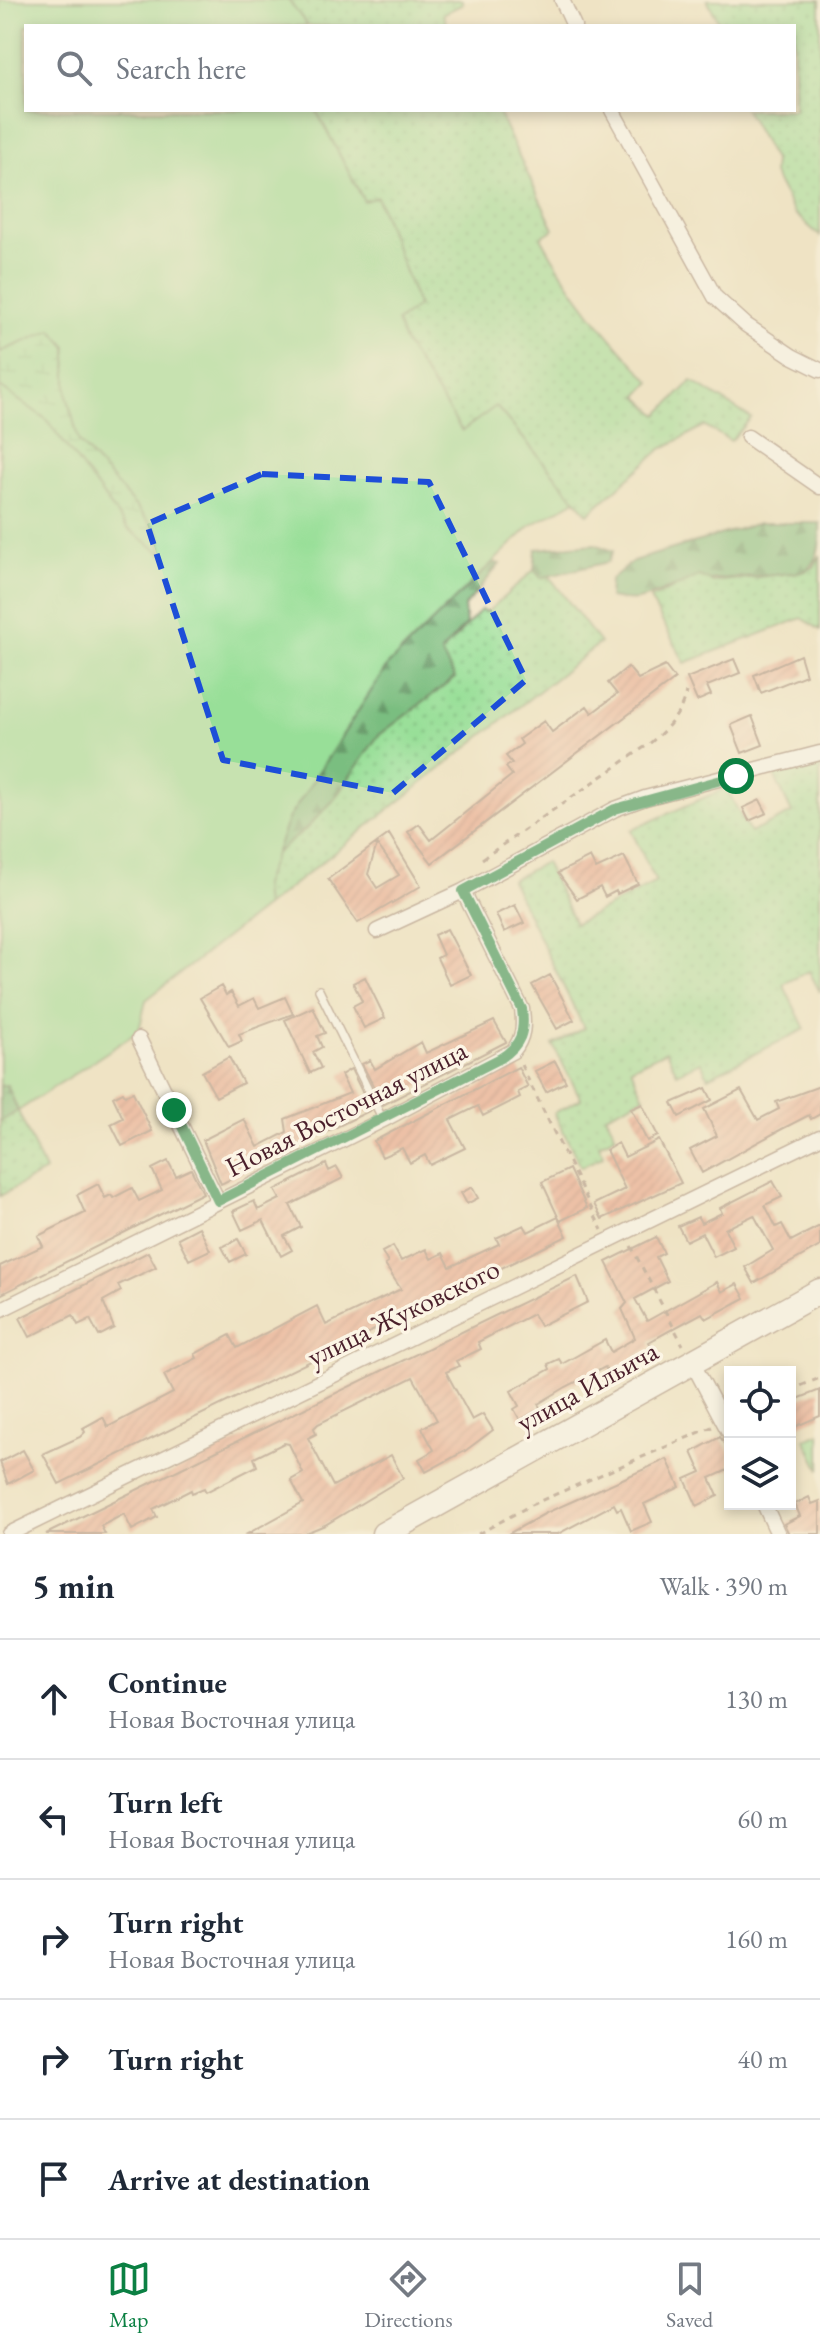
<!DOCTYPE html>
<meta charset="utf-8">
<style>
body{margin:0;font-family:"EB Garamond",serif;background:#f6f6f7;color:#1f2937}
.controls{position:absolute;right:24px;bottom:24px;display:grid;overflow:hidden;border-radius:0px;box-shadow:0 4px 12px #0003}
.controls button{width:72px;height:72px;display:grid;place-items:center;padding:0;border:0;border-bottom:2px solid #e0e1e3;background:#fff;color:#1f2937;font:40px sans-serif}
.stop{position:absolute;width:24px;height:24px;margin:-18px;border:6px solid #0b8043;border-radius:50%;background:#fff}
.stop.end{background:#0b8043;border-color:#fff;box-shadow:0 2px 8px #0008}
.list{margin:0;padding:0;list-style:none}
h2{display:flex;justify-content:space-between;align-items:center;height:104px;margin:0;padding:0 32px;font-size:34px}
h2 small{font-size:26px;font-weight:400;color:#747a83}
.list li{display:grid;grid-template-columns:52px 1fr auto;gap:24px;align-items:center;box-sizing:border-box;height:120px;padding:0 32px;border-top:2px solid #e0e1e3}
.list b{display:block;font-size:30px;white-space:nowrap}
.list p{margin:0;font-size:26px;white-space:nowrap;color:#747a83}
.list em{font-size:26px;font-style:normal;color:#747a83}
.icon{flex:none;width:44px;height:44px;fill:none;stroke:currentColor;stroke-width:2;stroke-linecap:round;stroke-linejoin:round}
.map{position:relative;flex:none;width:820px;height:1534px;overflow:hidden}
.search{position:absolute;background:#fff;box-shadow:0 4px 12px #0003;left:24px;right:24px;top:24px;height:88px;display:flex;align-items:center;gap:20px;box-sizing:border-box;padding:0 28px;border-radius:0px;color:#747a83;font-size:30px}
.sheet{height:704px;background:#fff}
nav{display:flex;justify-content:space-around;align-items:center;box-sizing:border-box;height:112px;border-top:2px solid #e0e1e3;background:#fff;font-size:22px;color:#747a83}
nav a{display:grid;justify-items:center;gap:4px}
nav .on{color:#0b8043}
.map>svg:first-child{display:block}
</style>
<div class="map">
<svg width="820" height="1534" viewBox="0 0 820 1534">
<defs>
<pattern id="forest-firs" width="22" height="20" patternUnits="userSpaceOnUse" patternTransform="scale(2)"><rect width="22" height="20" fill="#7abe80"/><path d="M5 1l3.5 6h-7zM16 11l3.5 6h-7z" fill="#669a69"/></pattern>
<pattern id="wetland-marsh" width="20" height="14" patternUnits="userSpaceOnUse" patternTransform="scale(2)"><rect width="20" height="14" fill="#98df98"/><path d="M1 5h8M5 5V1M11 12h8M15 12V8" fill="none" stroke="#84bf83"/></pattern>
<pattern id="garden-dots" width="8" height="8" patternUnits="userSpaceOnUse" patternTransform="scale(2)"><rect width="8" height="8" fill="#98df98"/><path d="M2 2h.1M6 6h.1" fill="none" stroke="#84bf83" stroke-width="1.8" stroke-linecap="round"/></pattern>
<pattern id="building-hatch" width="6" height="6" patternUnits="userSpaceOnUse" patternTransform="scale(2)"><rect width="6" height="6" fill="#ea9581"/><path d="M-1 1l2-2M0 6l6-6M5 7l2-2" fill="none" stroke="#c0796a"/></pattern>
</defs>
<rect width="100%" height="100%" fill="#fcf5e5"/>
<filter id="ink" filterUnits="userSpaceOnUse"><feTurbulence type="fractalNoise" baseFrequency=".0125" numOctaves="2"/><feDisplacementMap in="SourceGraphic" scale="16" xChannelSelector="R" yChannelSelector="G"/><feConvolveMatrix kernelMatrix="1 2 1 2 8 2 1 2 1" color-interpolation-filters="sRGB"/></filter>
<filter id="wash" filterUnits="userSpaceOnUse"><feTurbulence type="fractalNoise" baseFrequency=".006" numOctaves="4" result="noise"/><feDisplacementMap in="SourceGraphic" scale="32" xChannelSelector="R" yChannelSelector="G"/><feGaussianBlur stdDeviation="1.8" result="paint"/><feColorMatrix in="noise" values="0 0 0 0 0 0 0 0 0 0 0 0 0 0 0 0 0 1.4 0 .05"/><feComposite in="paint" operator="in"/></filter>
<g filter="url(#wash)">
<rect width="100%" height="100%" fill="#efe3c4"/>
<path fill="#98df98" stroke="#717f62" stroke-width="2" d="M0 0H288L308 26H26V110H316L364 200 376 196 418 306 397 322 462 430 495 405 576 500 530 526 388 665 263 885 265 907 146 1000 139 1031 18 1111 7 1085 0 1086Z"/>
<path fill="url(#forest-firs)" stroke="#626e56" stroke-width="2" d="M759 523H820C820 543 820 562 803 572 767 576 707 577 674 587 643 596 647 605 609 598L610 580 633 561Z
M595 544 613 551 608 562 541 578 534 570 536 549Z
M493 562 500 564 464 607 466 624 441 652 455 678 379 736 333 801 305 830 275 854 288 819 388 665Z
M7 1085 18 1111 0 1122V1086Z"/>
<path fill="url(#wetland-marsh)" stroke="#717f62" stroke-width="2" d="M52 330 67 347V395L79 442 158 532 163 554 127 528 46 419 0 387V352Z"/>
<path fill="url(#garden-dots)" stroke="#717f62" stroke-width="2" d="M288 0H462L463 4 443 14 447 26H308Z
M707 0H820V236L794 213 773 174 774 160 745 110H794V26H721Z
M316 110H497L554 229 541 237C571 293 607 336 651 382L638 396 658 415 692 381 751 418 731 441 704 426 660 450 588 514 496 406 462 431 404 342 397 322 418 306 377 197 364 201Z
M820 555V630L802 618 685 663 650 599 699 576 713 582 803 572 814 567Z
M534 570 541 578 549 576 600 643 265 907 263 885 275 854 305 830 333 801 378 736 455 678 441 653 481 610 487 612Z
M815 764H820V992L809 971 783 984 805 1029 708 1077 701 1062 677 1073 666 1051 631 1068 644 1097 606 1115 616 1136 599 1144 604 1156 581 1167 554 1113 581 1099 553 1045 584 1028 511 880 545 862 575 924 656 882 631 830 726 788 750 833 792 813 773 773Z
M18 1111 45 1171 0 1196V1122Z
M820 1433V1470L805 1439Z"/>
<g id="blocks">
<path fill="url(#building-hatch)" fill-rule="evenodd" d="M800 655 806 675 761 693 754 675Z
M734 659 740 673 707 686 711 695 697 701 687 678Z
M665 666 675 679 432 863 408 832 419 824 431 840 512 775 506 767 512 763 506 756 522 744 519 739 544 721 552 732 587 706 592 713 617 694 608 683 628 667 638 679Z
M752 716 763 745 742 753 731 725Z
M760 800 767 813 749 821 743 808Z
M389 834 421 886 358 923 328 879ZM377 844 399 875 377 888 368 874Z
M624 856 638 884 617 894 616 891 605 897 600 887 577 899 558 873 590 857 596 869Z
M515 905 524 923 504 932 496 914Z
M447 929 471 975 450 985 437 958 443 955 434 935Z
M550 975 574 1020 557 1029 532 985Z
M365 977 385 1018 364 1028 353 1006 362 1001 353 983Z
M221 986 226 995 231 992 239 1006 254 998 259 1008 285 997 293 1014 239 1034 242 1041 229 1047 200 998Z
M313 1007 325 1033 317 1036 322 1047 313 1052 321 1068 310 1073 285 1020Z
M494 1021 506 1042 383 1105 362 1064 370 1060 375 1069 421 1042 426 1053Z
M229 1057 243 1083 216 1097 202 1072Z
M555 1061 566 1082 546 1092 535 1071Z
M518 1067 528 1087 518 1092 520 1097 483 1116 478 1106 450 1120 465 1148 430 1165 425 1155 410 1163 402 1148 382 1157 374 1141Z
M351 1069 371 1110 221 1184 203 1140 244 1119 258 1147 287 1132 285 1119 350 1093 341 1075Z
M820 1086V1114L811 1119 809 1115 782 1129 702 1173 690 1150 717 1136 704 1109 741 1090 758 1120 779 1109 776 1102Z
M706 1088 712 1100 679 1117 672 1103Z
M123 1092 125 1095 133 1092 152 1131 122 1146 111 1124 123 1118 113 1097Z
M642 1104 658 1136 647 1141 631 1109Z
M659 1140 681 1183 602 1219 594 1204 625 1189 606 1150 618 1143 625 1157Z
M168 1161 176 1176 191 1169 203 1193 0 1295V1266L43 1246 38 1236 85 1213 77 1195 98 1184 105 1198 111 1195 113 1198 132 1188 139 1201 162 1190 152 1169Z
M326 1164 329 1171 337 1167 343 1178 290 1205 301 1227 284 1236 292 1250 281 1256 263 1220 242 1230 233 1211 254 1201 258 1210 280 1199 275 1190Z
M569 1169 587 1208 560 1221 542 1182Z
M773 1181 782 1197 765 1205 776 1227 782 1224 791 1241 820 1226V1246L754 1283 745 1267 773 1250 754 1215 725 1229 734 1247 714 1257 702 1233 686 1241 678 1226 698 1217 701 1223 722 1213 720 1208Z
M472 1187 478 1198 467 1204 461 1193Z
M558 1217 567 1236 59 1484 43 1454 80 1437 85 1432 83 1428 103 1417 108 1427 173 1393 164 1375 197 1358 195 1354 230 1335 237 1348 317 1306 326 1325 401 1289 385 1265 388 1263 382 1252 393 1246 401 1261 426 1249 431 1259 443 1253 450 1267 499 1244 496 1238 524 1225 528 1232Z
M199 1227 210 1250 189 1260 178 1238Z
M656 1237 664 1253 656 1257 668 1281 635 1299 647 1321 717 1282 722 1292 737 1284 745 1298 706 1319 702 1313 667 1332 649 1342 652 1347 640 1354 608 1372 605 1367 566 1387 538 1404 541 1409 520 1420 514 1409 519 1406 511 1391 550 1369 548 1364 559 1359 562 1364 605 1340 611 1352 635 1338 622 1309 627 1303 606 1262Z
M238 1239 246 1254 230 1262 222 1247Z
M148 1252 156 1267 118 1285 121 1291 103 1301 114 1328 99 1336 90 1319 78 1325 73 1315 30 1337 20 1318Z
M577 1276 588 1302 540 1326 533 1314 478 1342 481 1349 456 1361 459 1366 446 1372 472 1420 483 1414 493 1430 465 1451 426 1472 419 1459 434 1450 422 1428 437 1420 413 1377 318 1424 314 1428 316 1434 308 1438 333 1486 391 1455 403 1478 325 1525 303 1534H247L303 1503 291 1480 303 1473 289 1444 284 1443 254 1458 257 1466 206 1492 204 1488 192 1493 191 1490 153 1509 157 1517 132 1530 124 1514 101 1526 105 1534H46Z
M820 1390V1416L790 1429V1402Z
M720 1437 730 1451V1469L710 1478 718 1496 697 1506 685 1479 701 1472 692 1452Z
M23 1450 34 1470 8 1484 0 1462Z
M667 1459 680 1487 644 1504 652 1522 631 1531 621 1508 617 1510 614 1504 558 1534H508L546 1513Z
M809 1497 812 1504 820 1501V1534H789L784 1524 800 1516 795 1504Z"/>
</g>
</g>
<g filter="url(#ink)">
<use href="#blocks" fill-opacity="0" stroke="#9c8178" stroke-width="2"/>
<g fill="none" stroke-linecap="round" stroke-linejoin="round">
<g stroke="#9c8178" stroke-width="10">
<path id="lane" d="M319 990 383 1120"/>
</g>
<g stroke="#9c8178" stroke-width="17">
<path id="street" d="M562 0 574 26
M612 110 715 297 746 325 792 356 820 370
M748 437 820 487
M377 931 463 891
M139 1039 218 1201
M0 1310 383 1120 513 1051C524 1037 524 1025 522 1009L463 891 615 809 645 798 820 753
M692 1362 730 1434
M764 1504 778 1534
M9 1534 820 1137"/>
</g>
<g stroke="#9c8178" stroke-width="27">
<path id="primary" d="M384 1534 820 1291"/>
</g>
<path stroke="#9c8178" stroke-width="3" stroke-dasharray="6 6" stroke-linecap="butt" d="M482 859 649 744C667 729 681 715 686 692
M521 1065 602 1230
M631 1246 683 1345
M790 1390 820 1378
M478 1534 533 1504 712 1427"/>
<use href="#lane" stroke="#fff" stroke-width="7"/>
<use href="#street" stroke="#fff" stroke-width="14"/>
<use href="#primary" stroke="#fff" stroke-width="24"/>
</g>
</g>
<g fill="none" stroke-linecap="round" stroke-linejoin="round" filter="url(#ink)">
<path stroke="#0b8043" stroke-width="10" d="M174 1110 218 1201 501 1058C521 1045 525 1032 522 1009L463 891 615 809 736 776"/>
</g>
<path d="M0 0H820V1534H0ZM262 474 429 482 526 680 393 793 223 760 147 524Z" fill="#efe3c4" fill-opacity=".55" fill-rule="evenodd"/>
<path fill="none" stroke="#1d4ed8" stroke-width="6" stroke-dasharray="16 10" stroke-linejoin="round" d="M262 474 429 482 526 680 393 793 223 760 147 524Z"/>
<g text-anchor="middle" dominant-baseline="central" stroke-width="7" stroke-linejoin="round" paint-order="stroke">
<g font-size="28" fill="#4a1f2b" stroke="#fcf5e5">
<text transform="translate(346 1108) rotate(-27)">Новая Восточная улица</text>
<text transform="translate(403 1312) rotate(-26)">улица Жуковского</text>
<text transform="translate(587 1386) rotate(-29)">улица Ильича</text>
</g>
</g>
</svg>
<div class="controls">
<button><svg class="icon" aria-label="locate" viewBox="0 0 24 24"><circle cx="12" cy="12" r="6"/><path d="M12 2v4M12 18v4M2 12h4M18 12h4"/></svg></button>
<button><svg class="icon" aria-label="layers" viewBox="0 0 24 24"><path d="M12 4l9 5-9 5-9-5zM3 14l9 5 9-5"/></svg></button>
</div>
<div class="stop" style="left:736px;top:776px"></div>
<div class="stop end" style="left:174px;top:1110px"></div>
<div class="search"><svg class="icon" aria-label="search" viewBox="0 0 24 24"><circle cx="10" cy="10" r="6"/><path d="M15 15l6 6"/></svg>Search here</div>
</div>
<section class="sheet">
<h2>5 min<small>Walk · 390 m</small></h2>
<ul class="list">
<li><svg class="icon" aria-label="ahead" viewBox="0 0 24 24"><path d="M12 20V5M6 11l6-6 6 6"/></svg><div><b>Continue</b><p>Новая Восточная улица</p></div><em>130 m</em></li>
<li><svg class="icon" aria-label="left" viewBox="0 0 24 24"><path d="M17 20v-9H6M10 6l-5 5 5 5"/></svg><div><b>Turn left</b><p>Новая Восточная улица</p></div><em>60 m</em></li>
<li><svg class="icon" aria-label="right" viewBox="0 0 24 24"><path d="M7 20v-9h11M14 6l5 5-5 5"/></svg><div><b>Turn right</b><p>Новая Восточная улица</p></div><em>160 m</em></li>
<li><svg class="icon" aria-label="right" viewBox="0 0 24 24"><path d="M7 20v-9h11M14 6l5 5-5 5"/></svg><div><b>Turn right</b></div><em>40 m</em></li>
<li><svg class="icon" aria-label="arrive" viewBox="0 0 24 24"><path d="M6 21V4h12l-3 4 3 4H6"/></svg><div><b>Arrive at destination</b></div></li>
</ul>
</section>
<nav>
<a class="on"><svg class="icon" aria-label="map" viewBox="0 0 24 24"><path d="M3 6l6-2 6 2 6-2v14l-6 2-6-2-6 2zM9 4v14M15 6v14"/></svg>Map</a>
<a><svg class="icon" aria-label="directions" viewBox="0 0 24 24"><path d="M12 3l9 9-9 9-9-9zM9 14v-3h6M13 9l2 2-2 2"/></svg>Directions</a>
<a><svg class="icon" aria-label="saved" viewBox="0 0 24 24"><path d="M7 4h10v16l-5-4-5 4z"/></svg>Saved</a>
</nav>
